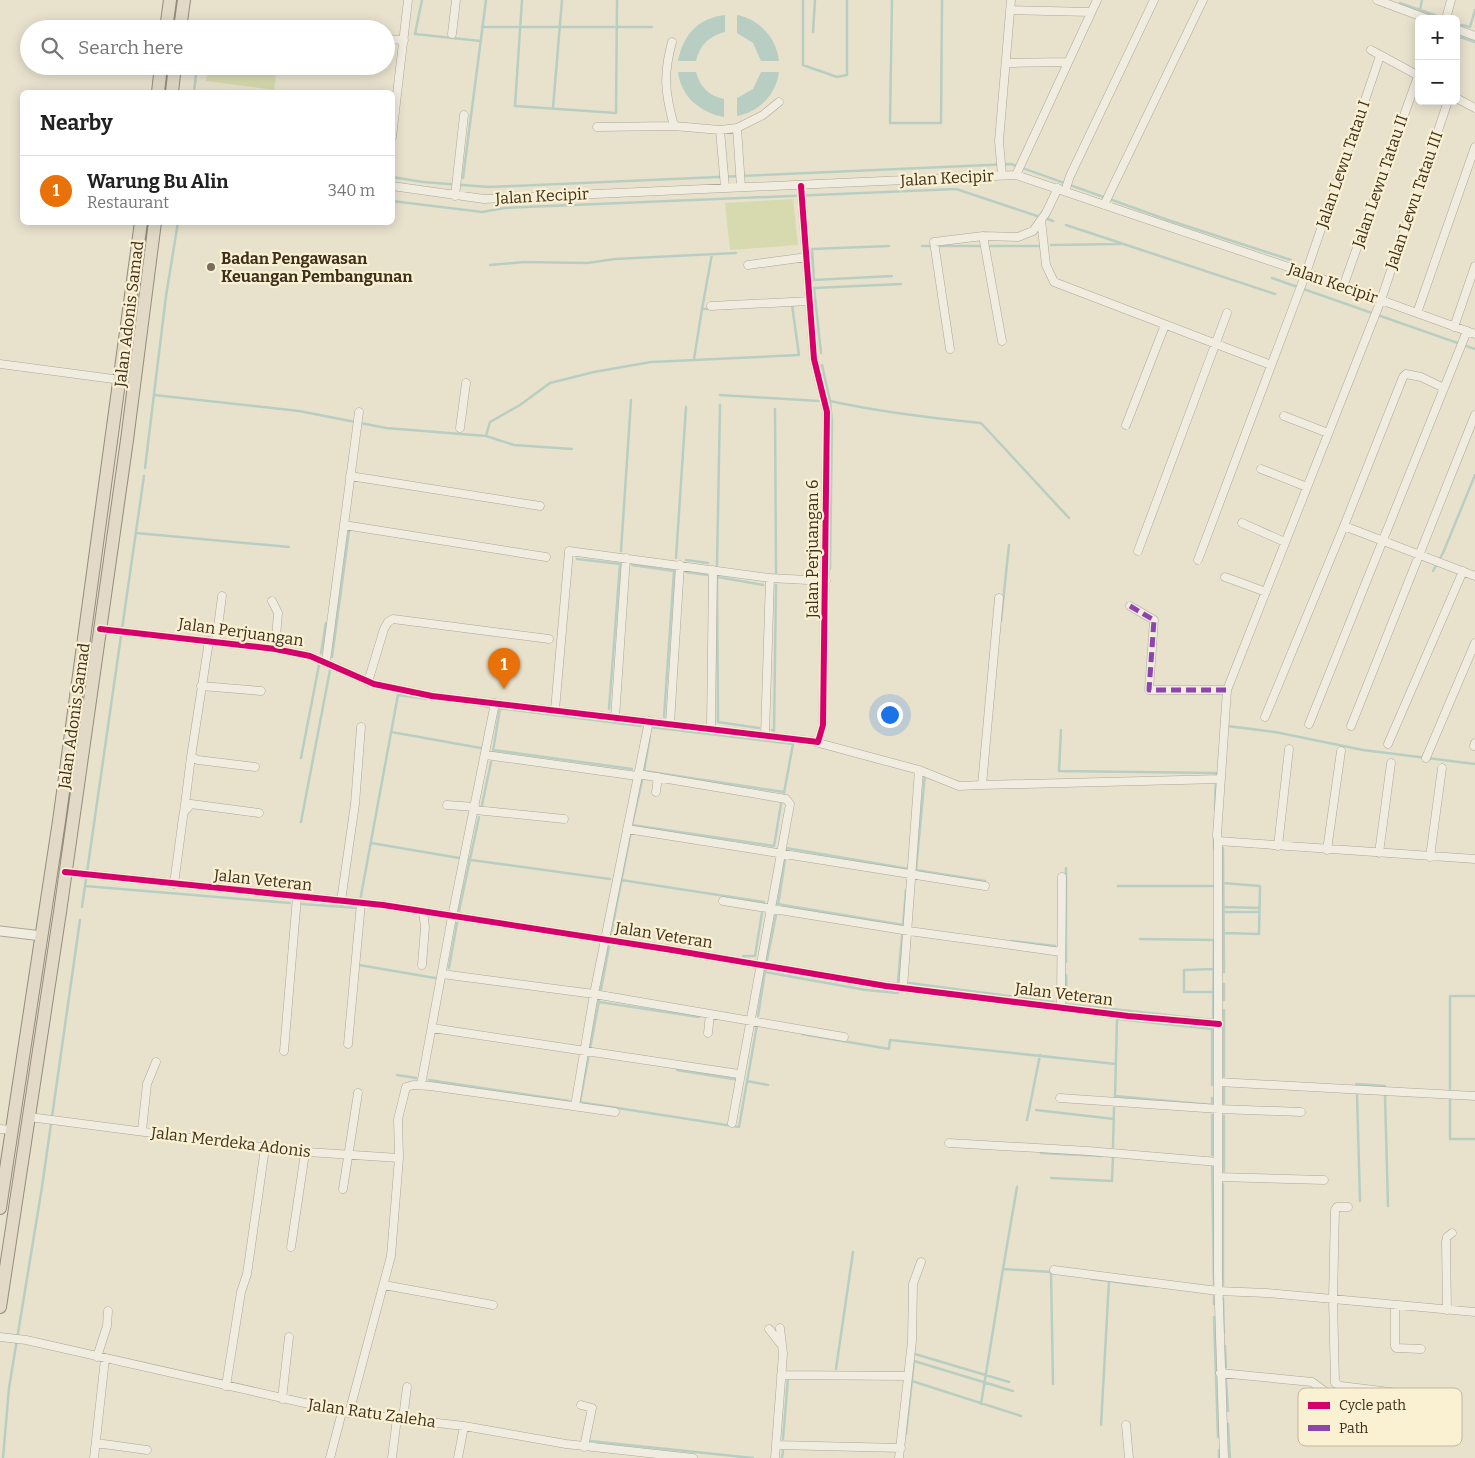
<!DOCTYPE html>
<meta charset="utf-8">
<style>
body{margin:0;font-family:Bitter,serif;background:#f6f6f6;color:#222}
.controls{position:absolute;right:15px;top:15px;display:grid;overflow:hidden;border-radius:8px;box-shadow:0 2px 12px #0003}
.controls button{width:45px;height:45px;display:grid;place-items:center;padding:0;border:0;border-bottom:1px solid #e0e0e0;background:#fff;color:#222;font:25px sans-serif}
.you{position:absolute;left:889px;top:714px;width:18px;height:18px;margin:-12px;border:4px solid #fff;border-radius:50%;background:#1a73e8;box-shadow:0 0 0 8px #1a73e833}
.badge{display:grid;place-items:center;width:32px;height:32px;border-radius:50%;background:#7a6e5b;color:#fff;font-size:16px;font-weight:700}
.pin{position:absolute;translate:-50% -41px;filter:drop-shadow(0 1px 2px #0008)}
.pin::after{content:'';position:absolute;top:26px;width:18px;height:15px;background:inherit;clip-path:polygon(0 0,100% 0,50% 100%)}
.list{margin:0;padding:0;list-style:none}
h2{display:flex;justify-content:space-between;align-items:center;height:65px;margin:0;padding:0 20px;font-size:21px}
h2 small{font-size:16px;font-weight:400;color:#767676}
.list li{display:grid;grid-template-columns:32px 1fr auto;gap:15px;align-items:center;box-sizing:border-box;height:70px;padding:0 20px;border-top:1px solid #e0e0e0}
.list b{display:block;font-size:19px;white-space:nowrap}
.list p{margin:0;font-size:16px;white-space:nowrap;color:#767676}
.list em{font-size:16px;font-style:normal;color:#767676}
.icon{flex:none;width:28px;height:28px;fill:none;stroke:currentColor;stroke-width:2;stroke-linecap:round;stroke-linejoin:round}
.map{position:relative;flex:none;width:1475px;height:1458px;overflow:hidden}
.search{position:absolute;background:#fff;box-shadow:0 2px 12px #0003;left:20px;top:20px;width:375px;height:55px;display:flex;align-items:center;gap:12px;box-sizing:border-box;padding:0 18px;border-radius:28px;color:#767676;font-size:19px}
.panel{position:absolute;background:#fff;box-shadow:0 2px 12px #0003;left:20px;top:90px;width:375px;height:135px;border-radius:8px}
.map>svg:first-child{display:block}
</style>
<div class="map">
<svg width="1475" height="1458" viewBox="0 0 1475 1458">
<rect width="100%" height="100%" fill="#e8e2cd"/>
<path fill="#d6daae" d="M214 24 260 29H213Z
M208 66H277L274 90 206 81Z
M793 199 798 245 730 250 725 203Z"/>
<path fill="#b9cec2" d="M725 15V32C709 36 700 45 696 61H678C683 35 698 18 725 15Z
M737 15C759 19 777 38 779 61H761L753 43 737 33Z
M678 72H696C700 87 709 96 724 99V117C701 113 681 97 678 72Z
M761 72H779C776 95 759 112 737 116V98L753 89Z"/>
<g fill="none" stroke-linecap="round" stroke-linejoin="round">
<path stroke="#b9cec2" stroke-width="2.5" d="M422 0 415 34 481 41
M522 0 515 106 616 113 617 0
M803 0V65L837 77 847 75V0
M892 0 890 123H941L942 0
M1400 3 1440 17
M1420 10 1422 0
M1456 23 1462 26
M1462 25 1470 27 1475 10
M482 27H652
M813 32 815 0
M1460 37 1475 42
M194 92 197 66
M553 108 562 0
M392 177 423 182 489 187 1011 164 1168 220 1291 260
M463 178 486 0
M392 201 482 212 505 208 956 189 1040 217
M1045 218 1053 221
M1066 225 1275 294
M1051 245 1120 244
M922 246H982
M988 246H1039
M712 254 702 309H714
M490 265 524 262 587 263 615 259 736 253
M1272 278 1475 349
M814 280 812 249 889 246
M814 280 892 276
M814 288 901 284
M814 288 821 353
M694 359 702 309
M822 365 830 401 832 421 830 569
M154 395 299 411 386 428 486 436 490 422 520 405 550 383 594 372 651 362 799 355 792 305
M720 395 819 401
M830 401C880 412 930 418 981 423L1069 518
M775 409 776 573
M486 436 514 445 572 449
M145 468 166 296 178 222
M136 533 289 547
M621 551 631 400
M676 558 686 407
M577 559 621 564
M686 560 708 563
M632 565 674 571
M717 565 720 405
M1433 571 1443 553 1475 475
M686 572 707 575
M717 576 718 722 759 728
M718 577 763 585
M1001 621 1009 545
M321 653 326 623
M332 657 349 531
M480 705 488 707
M499 708 641 726
M609 709 620 564
M664 717 674 571
M1227 726 1275 732 1363 750 1475 764
M650 727 793 744 784 793
M772 730 774 731 776 585
M1061 730 1059 771 1216 773 1215 809
M391 732 481 748
M493 750 632 769
M493 751 500 708
M301 758 319 665
M644 771 784 792
M644 771 650 736
M482 805 491 762
M301 822 330 670
M632 825 774 846
M632 825 642 781
M371 843 471 860 610 879
M774 846 781 804
M786 848 909 869
M1214 848V837
M1223 848 1224 972
M1066 868V962
M916 870 925 774
M916 870 985 881
M621 880 764 902
M1223 883 1260 886 1259 934 1224 933
M85 886 290 903
M1118 886H1213
M360 901 398 695 427 699
M302 904 358 908
M777 904 903 925
M778 905 785 860
M82 907 144 476
M1223 907 1259 908
M459 911 479 817
M1223 912H1259
M903 926 906 890
M611 934 630 836
M1012 941 1055 946
M743 956H755L762 913
M767 960 776 915
M359 965 435 978
M449 968 457 923
M765 972 866 990 898 993
M1066 975 1067 1004
M898 982 902 936
M909 983 1054 1002
M1224 984V1000
M601 989 609 947
M1213 992H1184V970L1214 969
M599 1002 699 1017
M1066 1004 1213 1020 1214 940 1140 939
M758 1016 765 971
M802 1034 889 1049 890 1040 1116 1064
M677 1070 739 1080
M397 1075 416 1078
M1224 1076V1010
M429 1080 569 1101
M747 1081 768 1085
M1356 1084 1385 1086
M1450 1091V996H1475
M1357 1095 1360 1201
M1115 1096 1212 1105
M1385 1096 1388 1206
M1115 1097 1117 1019 1212 1029V1085
M1450 1097V1139H1475
M579 1102 739 1127 757 1025
M580 1102 599 1001
M1224 1103V1088
M1212 1105V1098
M1036 1110 1114 1119
M1212 1115V1155
M1027 1120 1040 1055
M1113 1147 1114 1108
M1041 1153 1102 1156
M1212 1164 1214 1284
M1224 1171V1116
M1051 1178 1112 1181 1113 1156
M1003 1269 1017 1187
M1092 1279 1109 1281 1101 1425
M1109 1281 1147 1286
M1223 1285V1184
M1214 1293V1304
M1223 1298 1224 1333
M1214 1317 1218 1437
M1225 1346 1226 1367
M915 1354 1009 1382
M836 1369 853 1252
M1226 1380 1228 1411
M912 1381 1021 1416
M981 1404 1003 1269 1051 1272 1053 1384
M1228 1424 1230 1458
M906 1434 914 1361 1013 1391
M783 1439 788 1378
M590 1441 753 1458
M1219 1450V1458
M3 1458 9 1388 42 1187 80 920
M782 1458 783 1451"/>
<g stroke="#ada697" stroke-width="9">
<path id="minor" d="M1377 0 1428 19
M1010 10 1091 12
M1446 19 1451 0
M1456 29 1475 36
M452 34 456 0
M386 39 404 40
M672 42C663 75 665 93 674 126
M1371 50 1419 76
M1006 63 1068 62
M1456 98 1475 108
M1448 101 1381 300 1227 690 1217 835 1218 841 1475 859
M597 127 674 126 720 130 737 128 763 115 779 102
M737 128 741 187
M720 130 725 187
M392 137 408 0
M1002 175 999 141 1011 0
M1016 175 1097 0
M392 186 484 199 1016 175 1306 273 1475 334
M1065 191 1070 176 1154 0
M455 196 464 115
M1104 205 1203 0
M1041 220 1046 265 1054 282 1271 365
M983 236 1002 341
M748 265 807 257
M1343 287 1418 76
M711 306 810 301
M1417 313 1475 147
M1454 327 1475 266
M950 349 934 242 983 236 1018 237 1033 231 1046 213 1058 188
M0 364 121 380
M1284 416 1328 433
M1126 425 1165 325
M460 428 466 383
M1261 469 1307 487
M350 476 540 506
M1242 523 1285 542
M344 525 546 557
M1344 526 1403 377 1406 374 1421 377 1444 388
M1138 551 1227 313
M1198 560 1306 273 1380 56
M1225 577 1266 592
M272 601 278 613 275 649
M1130 606 1154 620 1149 690H1227
M100 629 275 649 310 656 374 684 432 696 818 742 823 725 827 412 814 359 801 186
M209 641 191 757 198 760 255 767
M216 642 222 596
M326 661 359 412
M368 682 384 629 388 622 393 619 549 639
M201 686 261 691
M555 710 569 551 770 578 826 581
M1265 717 1344 526 1475 576
M615 718 626 558
M670 723 680 565
M1309 724 1467 331
M1351 726 1475 415
M711 727 713 570
M765 735 770 578
M815 742 919 770 959 786 982 785 999 598
M1388 744 1463 571
M1474 746 1475 743
M486 755 637 776
M1426 758 1475 643
M638 774 786 799 790 804 732 1123
M982 785 1220 779
M656 792 658 777
M447 805 475 807
M475 810 564 819
M184 812 191 757
M627 829 985 886
M1218 841V1275L1224 1458
M1278 846 1289 749
M1327 850 1341 751
M1379 853 1391 763
M1430 857 1442 768
M65 872 383 905 672 950 886 986 1128 1016 1219 1024
M174 884 183 817 184 812 191 804 259 813
M341 901 355 804 361 727
M723 901 909 931 1061 952
M422 965 425 927 423 912
M442 974 594 994 844 1037
M903 988 919 770
M1061 1008 1062 877
M432 1028 739 1074
M708 1033 710 1014
M348 1044 361 903
M284 1051 297 897
M1219 1082 1475 1096
M421 1085 452 917 495 703
M1060 1098 1219 1109 1301 1112
M575 1106 594 994 649 721
M29 1117 292 1151 399 1158
M0 1129 11 1130
M142 1130 147 1084 156 1062
M949 1143 1088 1151 1218 1162
M1218 1177 1324 1180
M343 1189 358 1093
M1348 1207H1337L1335 1210 1333 1299 1335 1383 1341 1386 1447 1399 1452 1403 1454 1429
M291 1247 305 1153
M1054 1270 1218 1291 1267 1293 1475 1312
M384 1285 493 1305
M1395 1305V1346L1396 1348 1421 1349
M1447 1310 1446 1242 1447 1237 1452 1233
M769 1329 780 1343
M0 1337 26 1340 349 1413 464 1426 566 1444 693 1458
M97 1357 107 1326 108 1311
M1220 1373 1312 1382 1327 1393
M781 1375 908 1376
M226 1386 241 1292 247 1274 265 1148
M282 1399 289 1337
M581 1405 592 1408 584 1447
M349 1413 391 1256 399 1158 398 1119 406 1087 413 1085 430 1086 615 1112
M403 1418 407 1387
M1126 1425 1129 1458
M96 1443 147 1450
M776 1445 901 1448
M94 1458 105 1359
M330 1458 342 1412
M392 1458 397 1418
M458 1458 464 1426
M775 1458 783 1354 780 1328
M899 1458 912 1341 913 1284 921 1262"/>
</g>
<g stroke="#ada697" stroke-width="11">
<path id="tertiary" d="M0 931 42 936"/>
</g>
<g stroke="#938c7d" stroke-width="14">
<path id="trunk" d="M166 29 170 0
M180 29 184 0
M158 92 161 66
M172 92 175 66
M0 1208 59 821 141 222
M0 1307 60 912 127 440 155 222"/>
</g>
<use href="#minor" stroke="#f0ece0" stroke-width="8"/>
<use href="#tertiary" stroke="#f0ece0" stroke-width="9"/>
<use href="#trunk" stroke="#e2dac7" stroke-width="12"/>
<path stroke="#8e44ad" stroke-width="5" stroke-dasharray="10 5" stroke-linecap="butt" d="M1130 606 1154 620 1149 690H1227"/>
<g stroke="#faf1d3" stroke-width="9">
<path id="cycleway" d="M100 629 275 649 310 656 374 684 432 696 818 742 823 725 827 412 814 359 801 186
M65 872 383 905 672 950 886 986 1128 1016 1219 1024"/>
</g>
<use href="#cycleway" stroke="#d6006c" stroke-width="6"/>
</g>
<circle fill="#7a6e5b" stroke="#faf1d3" stroke-width="2" cx="211" cy="267" r="5"/>
<g text-anchor="middle" dominant-baseline="central" stroke-width="4.5" stroke-linejoin="round" paint-order="stroke">
<g font-size="16" fill="#3e2f1d" stroke="#faf1d3">
<text transform="translate(1343 164) rotate(-71)">Jalan Lewu Tatau I</text>
<text transform="translate(947 178) rotate(-3)">Jalan Kecipir</text>
<text transform="translate(1380 181) rotate(-71)">Jalan Lewu Tatau II</text>
<text transform="translate(542 196) rotate(-3)">Jalan Kecipir</text>
<text transform="translate(1414 200) rotate(-71)">Jalan Lewu Tatau III</text>
<text transform="translate(1333 283) rotate(19)">Jalan Kecipir</text>
<text transform="translate(129 314) rotate(-83)">Jalan Adonis Samad</text>
<text transform="translate(812 549) rotate(-90)">Jalan Perjuangan 6</text>
<text transform="translate(241 632) rotate(8)">Jalan Perjuangan</text>
<text transform="translate(74 716) rotate(-82)">Jalan Adonis Samad</text>
<text transform="translate(263 880) rotate(6)">Jalan Veteran</text>
<text transform="translate(664 935) rotate(9)">Jalan Veteran</text>
<text transform="translate(1064 994) rotate(7)">Jalan Veteran</text>
<text transform="translate(231 1142) rotate(7)">Jalan Merdeka Adonis</text>
<text transform="translate(372 1413) rotate(8)">Jalan Ratu Zaleha</text>
</g>
<g font-size="16" font-weight="bold" fill="#3e2f1d" stroke="#faf1d3" text-anchor="start">
<text x="221" y="258">Badan Pengawasan<tspan x="221" dy="18">Keuangan Pembangunan</tspan></text>
</g>
</g>
<rect x="1298" y="1388" width="164" height="58" rx="8" fill="#faf1d3" stroke="#c2b79c" stroke-width="1"/>
<rect x="1308" y="1402" width="22" height="7" fill="#d6006c"/>
<rect x="1308" y="1425" width="22" height="6" fill="#8e44ad"/>
<g font-size="14" fill="#3e2f1d">
<text x="1339" y="1410">Cycle path</text>
<text x="1339" y="1433">Path</text>
</g>
</svg>
<div class="controls">
<button>+</button>
<button>−</button>
</div>
<div class="you"></div>
<div class="pin badge" style="left:504px;top:689px;background:#e8710a">1</div>
<div class="search"><svg class="icon" aria-label="search" viewBox="0 0 24 24"><circle cx="10" cy="10" r="6"/><path d="M15 15l6 6"/></svg>Search here</div>
<section class="panel">
<h2>Nearby<small></small></h2>
<ul class="list">
<li><span class="badge" style="background:#e8710a">1</span><div><b>Warung Bu Alin</b><p>Restaurant</p></div><em>340 m</em></li>
</ul>
</section>
</div>
